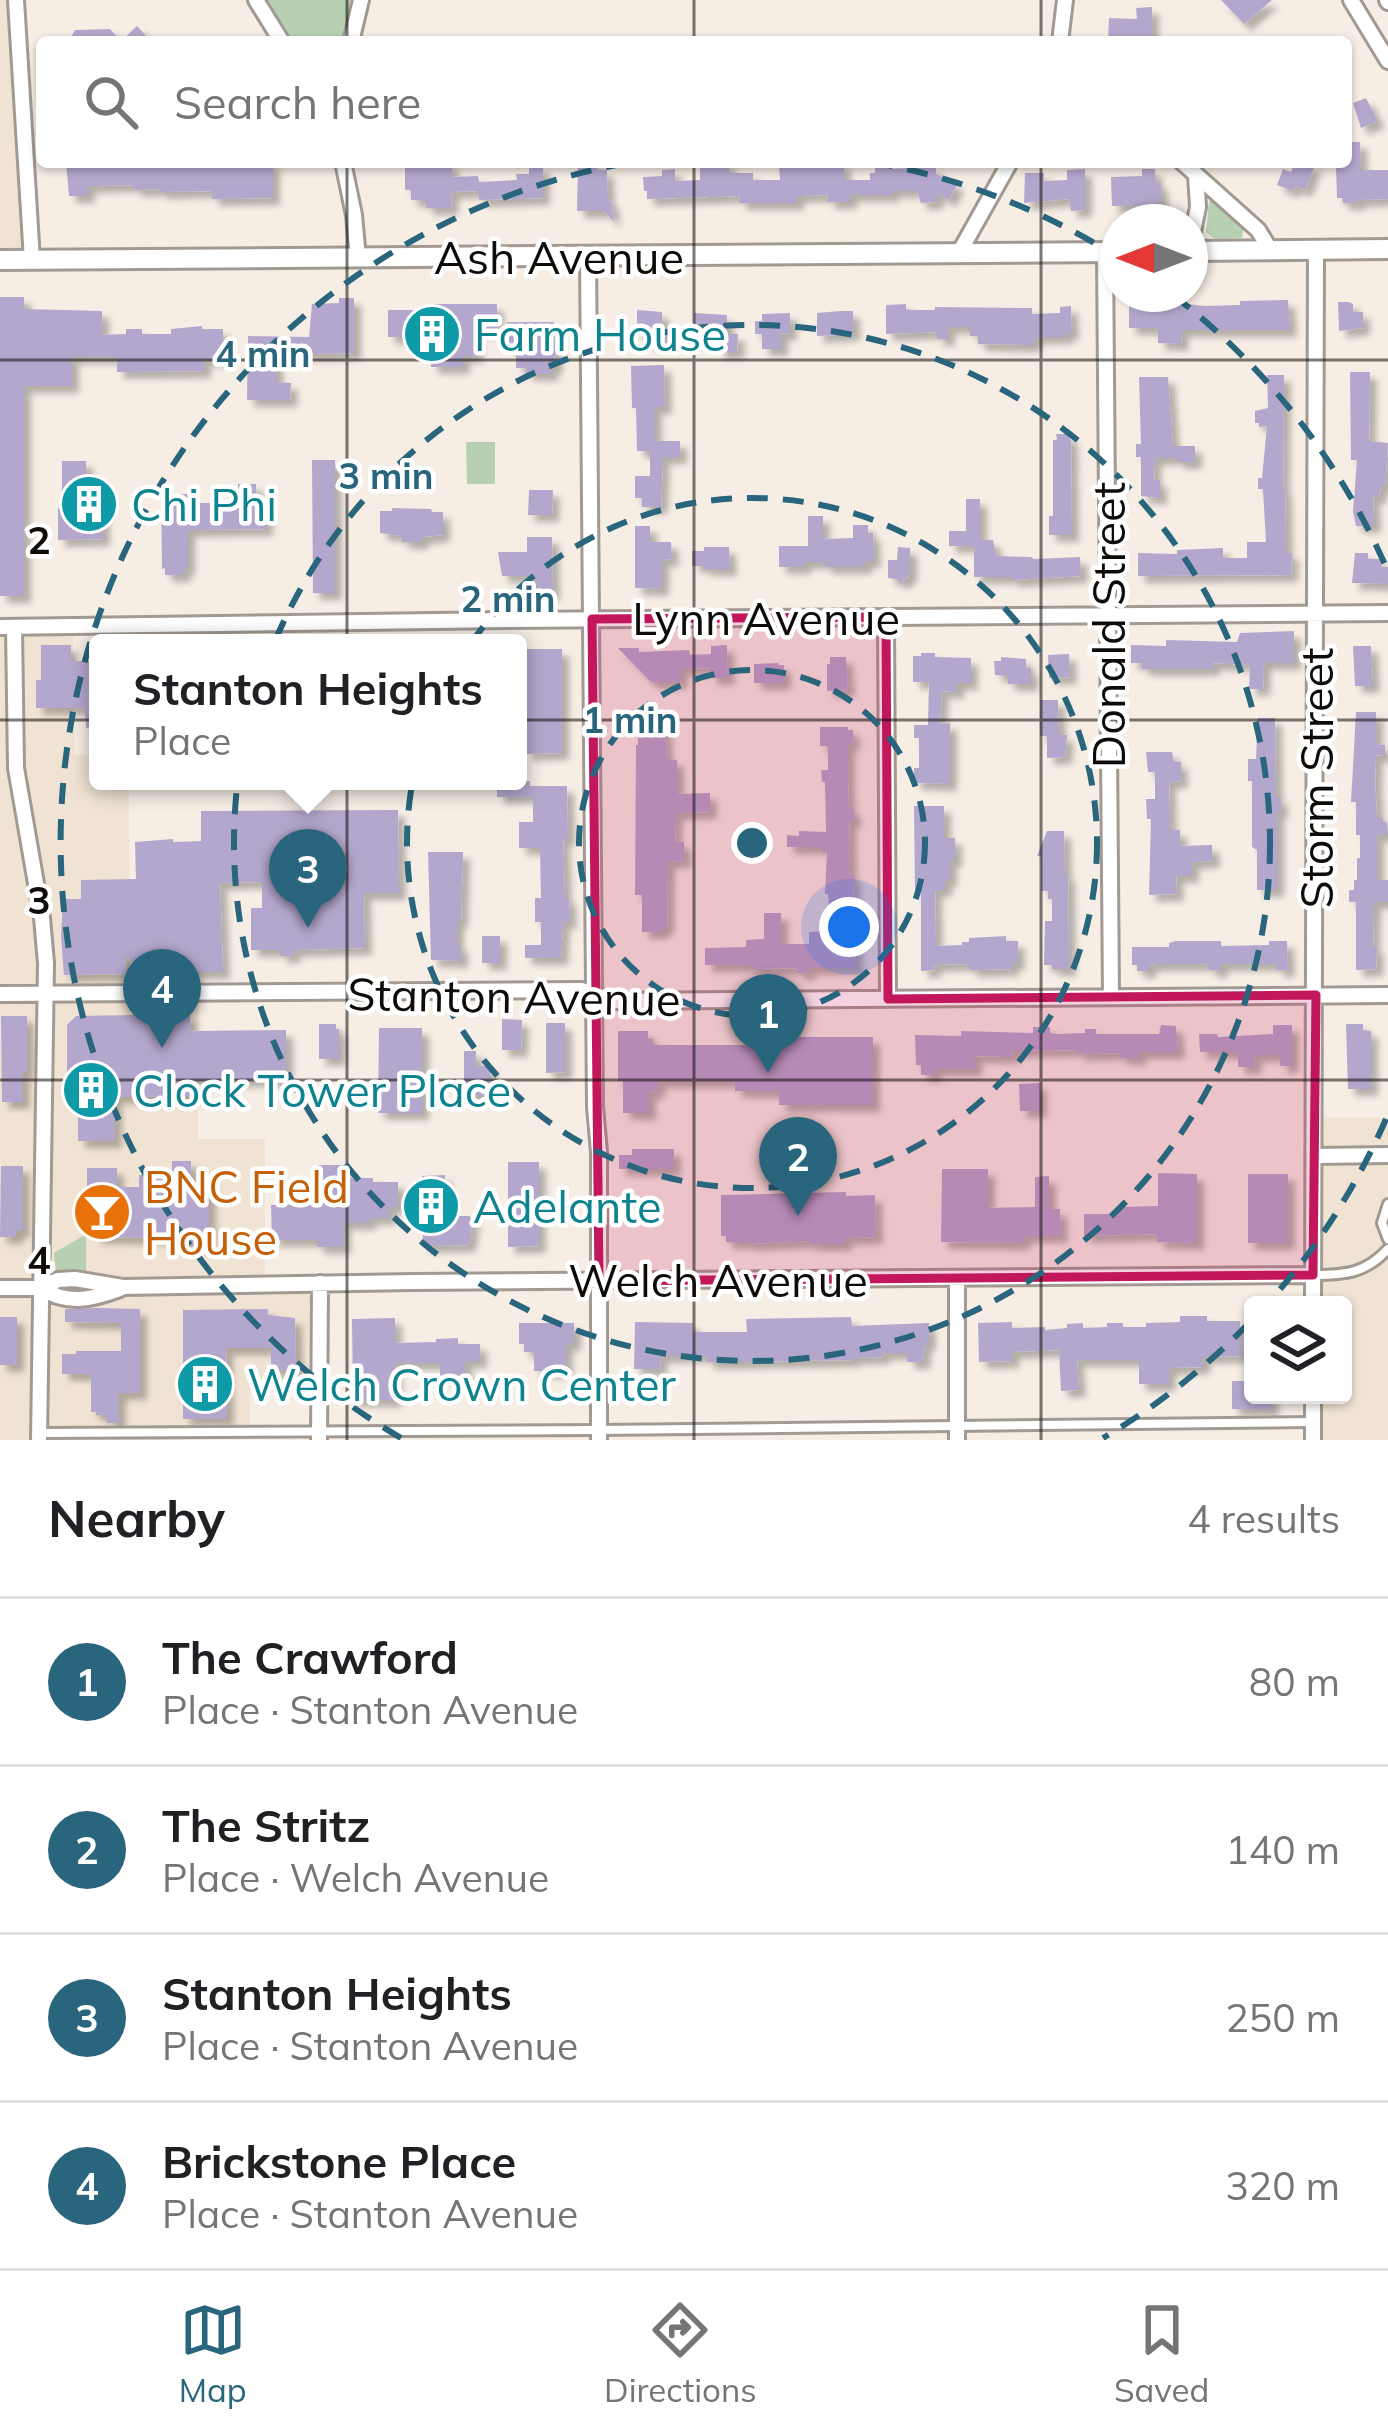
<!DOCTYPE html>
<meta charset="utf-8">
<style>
body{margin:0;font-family:Mulish,sans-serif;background:#f2f2f2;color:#202124}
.controls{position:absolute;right:36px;bottom:36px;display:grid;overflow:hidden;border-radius:12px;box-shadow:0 3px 9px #0004}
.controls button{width:108px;height:108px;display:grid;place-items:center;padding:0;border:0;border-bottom:3px solid #e0e0e0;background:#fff;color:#202124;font:60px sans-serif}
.compass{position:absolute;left:1100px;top:204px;width:108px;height:108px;border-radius:50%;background:#fff;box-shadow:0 3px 9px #0004;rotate:270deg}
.you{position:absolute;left:849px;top:927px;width:42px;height:42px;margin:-30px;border:9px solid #fff;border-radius:50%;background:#1a73e8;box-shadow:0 0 0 18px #1a73e833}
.badge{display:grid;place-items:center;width:78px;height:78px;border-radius:50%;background:#29657c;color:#fff;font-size:39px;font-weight:700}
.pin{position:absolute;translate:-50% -99px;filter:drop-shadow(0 3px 6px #0008)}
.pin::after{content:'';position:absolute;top:63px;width:42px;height:36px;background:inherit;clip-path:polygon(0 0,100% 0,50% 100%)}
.popup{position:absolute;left:89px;top:634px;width:438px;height:156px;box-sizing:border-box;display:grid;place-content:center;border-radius:12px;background:#fff;filter:drop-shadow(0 3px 9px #0005);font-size:39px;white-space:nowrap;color:#757577}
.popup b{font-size:45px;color:#202124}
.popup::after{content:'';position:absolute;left:50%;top:100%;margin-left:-24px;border:24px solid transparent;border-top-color:#fff}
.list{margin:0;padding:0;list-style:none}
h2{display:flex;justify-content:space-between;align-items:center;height:156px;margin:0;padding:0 48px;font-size:51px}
h2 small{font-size:39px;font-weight:400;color:#757577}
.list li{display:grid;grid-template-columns:78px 1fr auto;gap:36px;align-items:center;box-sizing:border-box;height:168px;padding:0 48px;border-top:3px solid #e0e0e0}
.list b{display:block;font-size:45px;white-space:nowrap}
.list p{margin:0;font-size:39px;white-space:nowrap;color:#757577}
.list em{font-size:39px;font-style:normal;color:#757577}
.icon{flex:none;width:66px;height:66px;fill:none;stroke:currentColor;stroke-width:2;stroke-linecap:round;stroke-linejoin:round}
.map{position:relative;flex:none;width:1388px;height:1440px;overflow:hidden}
.search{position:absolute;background:#fff;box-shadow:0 3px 9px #0004;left:36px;right:36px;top:36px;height:132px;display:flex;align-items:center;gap:30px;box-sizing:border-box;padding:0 42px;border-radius:12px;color:#757577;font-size:45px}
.sheet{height:828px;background:#fff}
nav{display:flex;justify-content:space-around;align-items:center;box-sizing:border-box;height:168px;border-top:3px solid #e0e0e0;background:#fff;font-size:33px;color:#757577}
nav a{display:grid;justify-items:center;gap:6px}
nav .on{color:#29657c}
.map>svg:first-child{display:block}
</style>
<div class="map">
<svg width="1388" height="1440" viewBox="0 0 1388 1440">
<defs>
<filter id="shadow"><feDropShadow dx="7" dy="7" stdDeviation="3" flood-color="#0004"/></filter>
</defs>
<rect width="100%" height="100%" fill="#f6eee5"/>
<path fill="#f0e3d3" d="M0 0H16L32 260H0Z
M73 634 75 755H98V781H129L130 1001 199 1002 198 1139H265V1284L320 1283 309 1303V1387L250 1388V1428L184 1430V1440H0V636Z
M1315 1117 1388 1118V1440H1313V1395H1343V1305H1313Z"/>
<path fill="#b7d0b2" d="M267 0H351L342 42H293Z
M1211 200 1244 227 1242 238 1214 239 1206 232 1209 201Z
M466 442H495V484H467Z
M83 1236H86V1273L56 1271 54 1253Z"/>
<path fill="#b4a7cd" filter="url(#shadow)" d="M1221 0H1272L1244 24Z
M1152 7V42L1108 41 1109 18 1137 19 1136 8Z
M137 26 152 42H68L75 30 110 29 121 41Z
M1366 98 1378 121 1361 128 1353 103Z
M1346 142H1360L1361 170H1388V199L1358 200V203H1343L1342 198H1337L1336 166H1346Z
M66 162 159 163V166H212V162H273V198L212 199V191L160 192V189L135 190 134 185 88 186V196H69Z
M405 162H452V177L478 176 479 182 517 180 516 174H529V166H543V198L479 200 478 191 452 192 451 208H426V201L411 200V190H405Z
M578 162H597L598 170H607L608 199 612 202 613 221 604 211H577Z
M700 162H729V173H753V180H780L779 166 844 162V180H870V173H875V164H889V169L936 167V174L957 185 949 200 937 193V202L921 203 917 191H892V195H850V202H827L828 195 797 196V203H739L740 196 647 199V191H644L643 177 662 176V170L675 169V181L700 180Z
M1295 162 1315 165 1305 190 1295 186 1293 191 1277 185 1283 169 1291 172Z
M1085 169V210L1071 211 1069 199 1024 203 1025 173H1044V181L1067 180V170Z
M1142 169H1155L1156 183H1161V206H1112L1111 177 1142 176Z
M0 297H24V309L102 311 103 335 126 334V329H142V334H171V329L202 326V329H223V340H226V359H204V371L117 372V357H72V386H24V596H0Z
M339 298H354V353L276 355V382L291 383 290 400H247L248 336 309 337 312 304 339 303Z
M1288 300 1290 330H1182L1181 344 1158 343V328H1129V307L1135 305 1171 306V302L1205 306 1240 305V301Z
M1338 302H1349L1353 304V312H1363V328L1339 331Z
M431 304H497V331H476V356H463V367H431V337H388V310H431Z
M906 304V309L910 310H935V307L1032 308V314L1060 313V307L1071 306 1072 333H1066V337H1036V342H1032V345L978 344V336H970V327H948V339H937V332L886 334V305Z
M637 310 662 312V328H667V340H642V333H637Z
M840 311H853V334L817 336V313Z
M694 313 727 315V334H738L737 352H718V337H694Z
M790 313V333L781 334V349H762V334H755V321H762V314Z
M507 322H554L556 367H551V374H526V368H516V347H507Z
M664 365 665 407H655V441H680V457H663L661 507H642V498H635V476H650V451H637L636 408H632L631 366Z
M1350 372H1370L1369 441 1388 443 1385 485H1381L1379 497H1373L1374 526H1356L1353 512 1357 460H1351Z
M1267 375H1284L1283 489H1285L1286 553H1292L1291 575 1138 576V553L1177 554V550L1223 548V558H1247V542H1266L1263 489H1258V478H1262L1267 426 1259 427V423H1255V411L1268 408Z
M1139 377H1168L1173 446H1195V462H1177V458H1155L1154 480H1160V498L1141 496V457H1136V444H1141Z
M1056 434H1069L1071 441 1072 535H1049V516H1053V440H1057Z
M312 460H335V593H313Z
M62 461H86V499H102L103 539 58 540V508H62Z
M238 484H256V504H266V529L188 530V568H184V575H165V568L162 569 161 494H188V503H239Z
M529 490H553L552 515H528Z
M966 499H980V540H993L996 556 1031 557 1034 559 1080 557 1081 576 1012 580V577H974V546H949V531H966Z
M392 508 431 509 432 512H443V535L422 537V542H402V536L380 533V511H392Z
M808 516H823V539L853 538V525H868V533H873L874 561H865V567H825V562H804V567H779V546H808Z
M635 526H650V542H671L672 559 662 560V589L635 588Z
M527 537H552L553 594 535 595V576H502L498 552H527Z
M704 547H729L730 569H704V566H692V551H704Z
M898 547 910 548V575L900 583 896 579 888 578V560H897Z
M1355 553H1368V559H1381V567H1388V584L1352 583Z
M1294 631V663H1264L1263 689H1249L1250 665 1213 663V669H1142V663H1131V645L1166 646V640L1237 642 1240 633Z
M41 645H71V661H98V728H86L85 710 83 708H36V680H41Z
M727 645 728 678H710V668L681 669V682H651L618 648H639V652L689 650 690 655 711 654V646Z
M1353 646H1371L1373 686H1355Z
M525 649H562V753L526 754 525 678H518V656H525Z
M921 653H935V657L971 658V683H957V692L942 691 940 724 950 723V784L914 783V768H919V738H914V725H928L929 682H913V656H921Z
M1069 654 1070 677 1049 678 1048 655Z
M830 657H846L848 690 827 691V664H830Z
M1001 657 1026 659V668H1031V684H1008V676L995 675 994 661H1001Z
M778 663 779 665H784V683H754V664Z
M1040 700H1058L1059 735H1067L1065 757 1047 758V736H1040Z
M1356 712H1376V744L1385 745V756L1376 755 1375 781 1377 817H1383V822H1387V835H1377V880H1388V902H1374L1373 947H1377L1376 969 1356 970V902H1349V890H1354V880H1357V858H1360V835H1356V802H1351Z
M640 716H661V722H664L667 759 677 760V794L710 793V812L676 813 675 842H684V861L668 862 667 927H663V932H642V895H635L636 745H638L637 718Z
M1258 718H1275L1276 798H1281V811H1277V890H1257V850L1252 847V781H1248V759H1256Z
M820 727H848V730H853V744H848V782L849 809H854V821H849L850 875H854L853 910 855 914 859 913 860 928H856V968H809V973H796L797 968 750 969V965H705V948L746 947V940L764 939V913H781V944H809V932L827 931 826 918H830L828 894H825L827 852H822V847H787V835L799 836V831L826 832 825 782H822L821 770H828V746H820Z
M1146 752H1172L1174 762H1181V781L1169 782 1170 830H1180V846L1212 845 1213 861 1192 862V876H1176L1177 894 1149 895 1151 819H1147L1146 799H1155V772H1148Z
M497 781H530V786H567L568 839H563L565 898H569L570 922H563L561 958H525V945H541V922H535V898H541L540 848H519V822H533V797H497Z
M914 806H944V838H955V860H950V880H945V890H935L936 946 962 945V942H969V938L1006 936V941H1018V963H1012V969L970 970V965L956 964 934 965 935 970 921 971V890H915Z
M398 810 399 893H364L365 948 293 950 294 956H280V950H251V908H262V882L220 883 223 972H144L126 957V974L64 975 61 937 63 899H81V880L136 879 135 842 173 839V842L201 841V811Z
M1047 831H1064L1065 875H1068L1069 969H1052V965H1044L1045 921H1052V899H1048V891H1041V856H1037Z
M428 852H463L461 921H457V945H461V961L431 960Z
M482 936H500V963H482Z
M1175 941H1221V946L1269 945V941H1287L1288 970H1276V964H1221V971L1209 970V965L1203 964H1155L1149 966V971H1137V965H1132V947H1169V943Z
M190 1014 191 1031 286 1030V1080L191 1081V1097H115V1141H78V1094H67V1025L76 1016Z
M1 1016H27V1072H23V1102H2Z
M502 1019 522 1020 521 1050H502Z
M546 1023H565V1072L546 1073Z
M319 1024H336V1029H339V1059H319Z
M1346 1024H1363V1030L1371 1031V1089H1348Z
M1161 1025 1176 1026 1178 1052H1139V1058H1120V1053L1078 1054V1050L1012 1051 1011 1057 975 1056V1069H935V1075H921V1065H916L915 1035 961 1036V1031L1033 1033V1027H1050V1033L1058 1034 1085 1033V1029H1096V1034H1159Z
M1273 1025H1292V1066H1280V1055H1255L1254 1067H1238V1052H1200L1199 1034H1217L1218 1037 1273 1034Z
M379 1028H422V1113H378Z
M618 1031H648V1039H653V1045H779V1037H873V1105H779V1091H735V1081H658V1091L649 1092V1113H623V1081H618Z
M464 1051H476V1066H490V1095H464Z
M1040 1083V1111H1020L1019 1084Z
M632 1149H674V1169H619V1155H632Z
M172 1161H191V1185H209V1243H175V1238L94 1237V1225H87V1168H117V1187H139V1175H172Z
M508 1162H539V1246L508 1247Z
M317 1165H344V1178H373V1182H398V1207H389V1218H369V1223H344V1247H317V1240H272L271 1205 317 1204Z
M1 1166H23V1231H16V1237H0Z
M942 1169H988V1208L1035 1207V1177L1049 1176V1209H1060L1061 1236H1025L1022 1243 941 1242Z
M1158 1173 1197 1174V1243L1157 1242V1234L1084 1236V1214H1118V1207L1158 1206Z
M1248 1174H1288V1243H1248Z
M445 1175V1192L440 1197V1216H469L473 1219 469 1245 423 1246 422 1176Z
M846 1192V1196L875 1195 876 1237 845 1238V1244H809V1241L749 1244V1242H726V1236H721V1195Z
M97 1308 140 1309V1393H119V1423H107V1415H96V1412H91V1374H62V1354H76V1351H121V1323L65 1322V1309Z
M268 1309V1315L295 1318 296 1370H271V1348H226L227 1419H183V1310Z
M1180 1316H1207V1321H1240L1242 1356 1203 1357V1367L1169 1368V1384H1139V1360H1077L1079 1390 1061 1391 1059 1350 1012 1352V1361L979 1362 978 1323 1012 1322V1328L1045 1327V1330L1067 1328V1324L1083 1323V1328L1107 1327V1323H1123V1327H1146V1323L1180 1322Z
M0 1317H17V1365H0Z
M851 1317 852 1326 929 1323V1343H925L923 1362H907V1353H883L884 1357 852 1358V1360L736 1362H707V1356H661L660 1369H634L635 1322 693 1323V1332H747L746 1319Z
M395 1318V1343L436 1342V1339L458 1338V1344H480V1361H465V1376H440V1363H395V1400H353L352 1319Z
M519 1323H574V1344H566V1371H534V1352H524V1344H519Z
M1232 1381H1253V1395H1272V1409H1232Z"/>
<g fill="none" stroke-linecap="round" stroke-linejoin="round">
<g stroke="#a29a92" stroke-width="14">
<path id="service" d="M1388 1204 1382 1223 1388 1239
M1314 1275C1346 1275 1366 1273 1388 1249
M40 1433 599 1430 1313 1422"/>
</g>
<g stroke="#a29a92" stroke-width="20">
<path id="minor" d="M16 0 32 260
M256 0 282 42
M1351 0 1388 61
M1387 0 1388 2
M351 42 361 0
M1060 42 1065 0
M343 162 354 215 358 258
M1182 162 1258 230 1271 251
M1190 246 1198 207 1196 175
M1105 252 1111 997
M959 253 1010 162
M588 256 595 1107 599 1152V1440
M886 617 888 999
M0 627 506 620 1388 613
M14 627 16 768 42 918 46 963 39 1440
M0 994 582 990 613 1001 1388 995
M1315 1156 1388 1155
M957 1278V1440
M0 1288H40L58 1280 75 1279 123 1287 413 1282 1313 1275
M40 1288C68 1305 90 1300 120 1289
M1313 1305 1316 250
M319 1440 320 1283
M1313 1440V1395"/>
</g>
<g stroke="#a29a92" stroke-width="24">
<path id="tertiary" d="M1190 251 1388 249
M0 260 1118 252"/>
</g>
<use href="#service" stroke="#fff" stroke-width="8"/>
<use href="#minor" stroke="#fff" stroke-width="14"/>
<use href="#tertiary" stroke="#fff" stroke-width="18"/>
</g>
<path fill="#c2185b" fill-opacity="0.2" stroke="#c2185b" stroke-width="9" stroke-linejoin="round" d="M886 617 888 999 1316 995 1313 1275 599 1281 592 619Z"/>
<path fill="none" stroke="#0e0b08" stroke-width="3" stroke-opacity="0.55" d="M347 0V42M694 0V42M1041 0V42M347 162V1440M694 162V1440M1041 162V1440M0 360H1388M0 720H1388M0 1080H1388"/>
<g fill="none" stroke="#29657c" stroke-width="6" stroke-dasharray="21 15">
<circle cx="752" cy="843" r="173"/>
<circle cx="752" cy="843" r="345"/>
<circle cx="752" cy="843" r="518"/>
<path d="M1386 1119A691 691 0 0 1 1270 1301M1249 1323A691 691 0 0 1 1103 1438M401 1438A691 691 0 0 1 632 162M872 162A691 691 0 0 1 1113 254M1173 295A691 691 0 0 1 1386 567"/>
</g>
<defs>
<g id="building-disc" transform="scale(3)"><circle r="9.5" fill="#0f9aa8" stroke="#fff"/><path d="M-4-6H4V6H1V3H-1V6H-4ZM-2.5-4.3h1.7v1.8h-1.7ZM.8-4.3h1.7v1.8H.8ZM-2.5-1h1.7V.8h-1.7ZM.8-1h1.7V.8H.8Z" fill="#fff"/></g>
<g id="bar-disc" transform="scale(3)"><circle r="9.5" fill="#e8710a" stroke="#fff"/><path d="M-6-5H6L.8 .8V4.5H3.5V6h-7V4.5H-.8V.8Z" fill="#fff"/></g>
</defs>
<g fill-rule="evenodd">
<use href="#building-disc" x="432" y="334"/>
<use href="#building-disc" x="89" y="504"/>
<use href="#building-disc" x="91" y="1090"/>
<use href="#building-disc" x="431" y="1206"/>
<use href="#bar-disc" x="102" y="1212"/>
<use href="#building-disc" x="205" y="1384"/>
</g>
<g text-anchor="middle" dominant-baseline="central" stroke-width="9" stroke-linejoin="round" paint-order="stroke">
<g font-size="45" fill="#0e0b08" stroke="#fff">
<text x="559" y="257">Ash Avenue</text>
<text x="766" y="618">Lynn Avenue</text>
<text transform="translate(1108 625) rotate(-90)">Donald Street</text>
<text transform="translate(1316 778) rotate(-90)">Storm Street</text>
<text transform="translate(514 996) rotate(1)">Stanton Avenue</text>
<text x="718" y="1280">Welch Avenue</text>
</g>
<g font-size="45" fill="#0d838f" stroke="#fff" text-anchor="start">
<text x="474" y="334">Farm House</text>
<text x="131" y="504">Chi Phi</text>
<text x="133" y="1090">Clock Tower Place</text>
<text x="473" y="1206">Adelante</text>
<text x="247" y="1384">Welch Crown Center</text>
</g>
<g font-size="45" fill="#c56008" stroke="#fff" text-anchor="start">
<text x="144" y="1186">BNC Field<tspan x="144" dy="52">House</tspan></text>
</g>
</g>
<g font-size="39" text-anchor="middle" font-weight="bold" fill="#0e0b08" stroke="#fff" stroke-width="9" stroke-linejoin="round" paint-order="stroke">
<text x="39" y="554">2</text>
<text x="39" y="914">3</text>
<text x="39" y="1274">4</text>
</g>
<circle cx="752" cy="843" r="18" fill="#29657c" stroke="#fff" stroke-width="6"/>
<g font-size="36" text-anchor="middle" font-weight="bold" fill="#29657c" stroke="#fff" stroke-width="9" stroke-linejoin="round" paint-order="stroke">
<text x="263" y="367">4 min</text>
<text x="386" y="489">3 min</text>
<text x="508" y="612">2 min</text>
<text x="630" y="733">1 min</text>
</g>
</svg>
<div class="controls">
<button><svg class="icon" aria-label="layers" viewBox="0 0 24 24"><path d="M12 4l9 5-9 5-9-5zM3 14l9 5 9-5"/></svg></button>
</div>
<svg class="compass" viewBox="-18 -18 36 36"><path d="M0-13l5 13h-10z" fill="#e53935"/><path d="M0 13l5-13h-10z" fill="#757577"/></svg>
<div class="you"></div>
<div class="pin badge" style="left:768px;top:1073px">1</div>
<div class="pin badge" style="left:798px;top:1216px">2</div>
<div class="pin badge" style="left:308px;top:928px">3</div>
<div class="popup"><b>Stanton Heights</b>Place</div>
<div class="pin badge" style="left:162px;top:1048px">4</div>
<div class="search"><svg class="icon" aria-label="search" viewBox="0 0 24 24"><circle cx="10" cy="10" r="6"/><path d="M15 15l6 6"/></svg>Search here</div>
</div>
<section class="sheet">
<h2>Nearby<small>4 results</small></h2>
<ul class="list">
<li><span class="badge">1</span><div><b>The Crawford</b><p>Place · Stanton Avenue</p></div><em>80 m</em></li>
<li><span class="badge">2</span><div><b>The Stritz</b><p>Place · Welch Avenue</p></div><em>140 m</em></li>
<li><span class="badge">3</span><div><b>Stanton Heights</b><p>Place · Stanton Avenue</p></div><em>250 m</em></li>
<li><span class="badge">4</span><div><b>Brickstone Place</b><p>Place · Stanton Avenue</p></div><em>320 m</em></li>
</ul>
</section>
<nav>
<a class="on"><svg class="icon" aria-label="map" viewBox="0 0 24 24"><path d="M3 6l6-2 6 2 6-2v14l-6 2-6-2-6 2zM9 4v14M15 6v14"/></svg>Map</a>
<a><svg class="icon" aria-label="directions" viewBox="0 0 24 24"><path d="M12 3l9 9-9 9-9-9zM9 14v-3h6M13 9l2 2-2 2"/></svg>Directions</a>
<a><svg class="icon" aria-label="saved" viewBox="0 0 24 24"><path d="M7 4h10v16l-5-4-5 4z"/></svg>Saved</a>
</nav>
